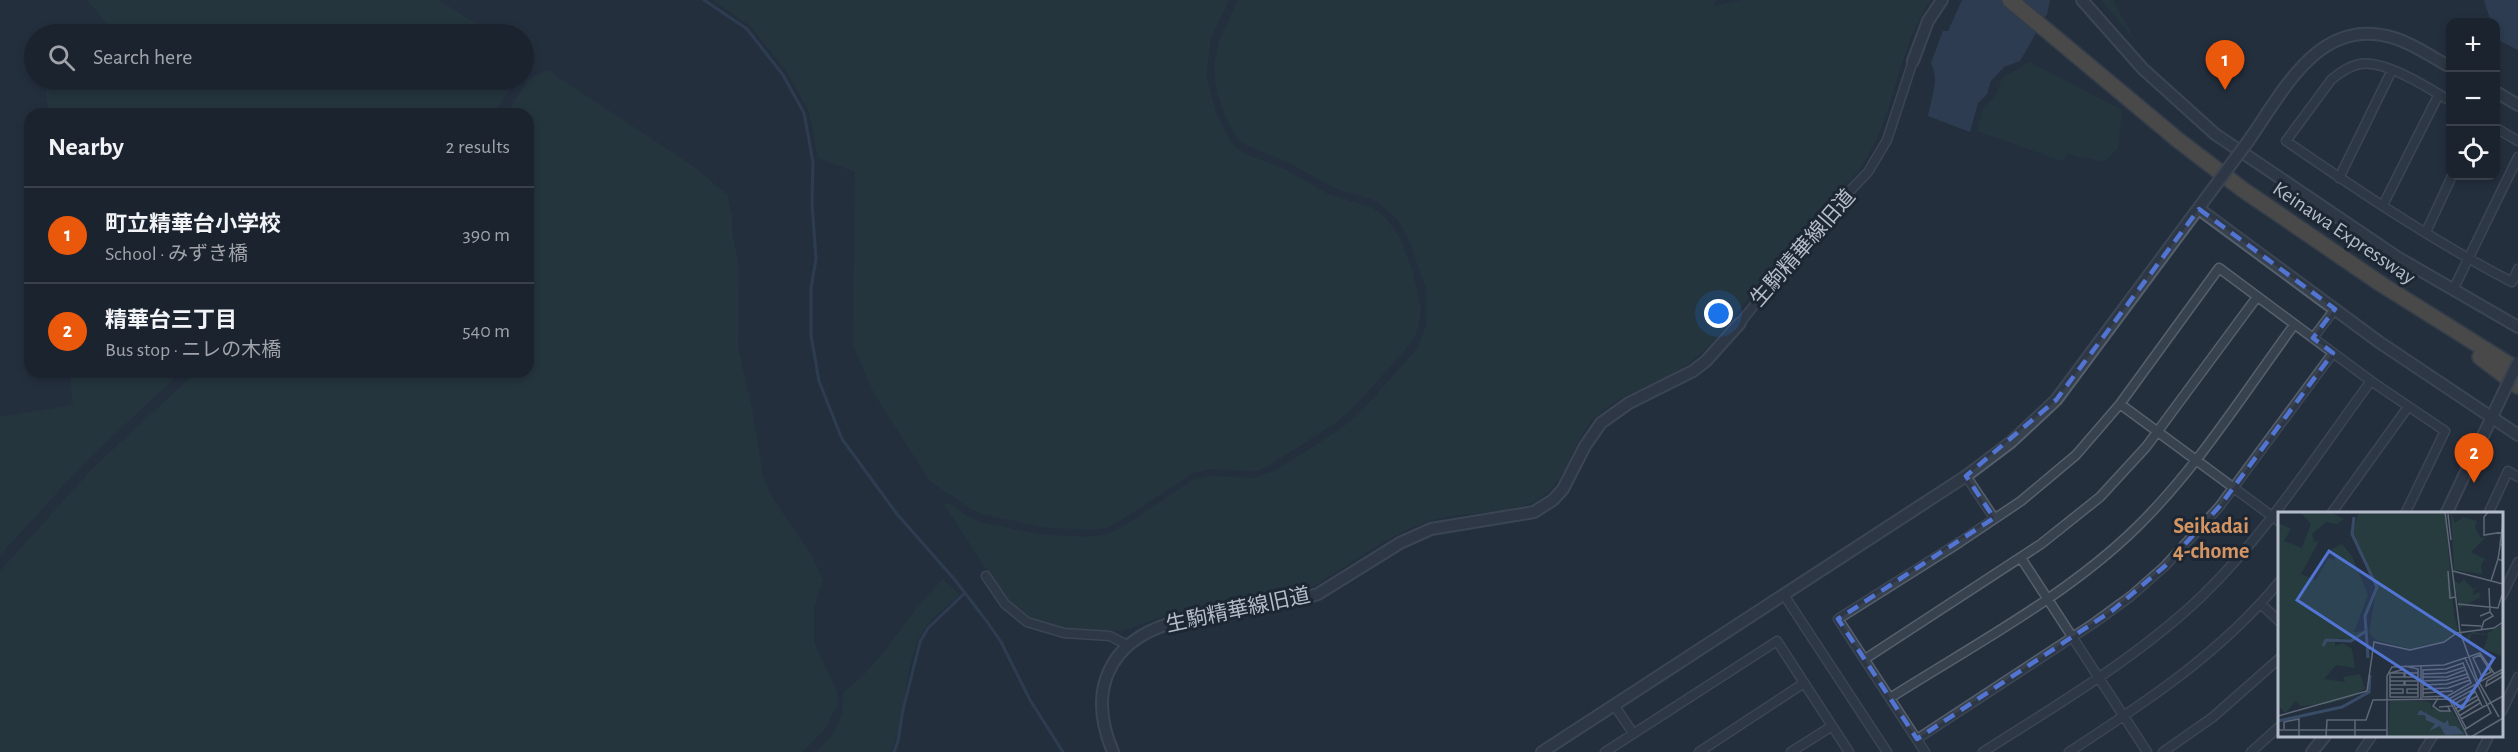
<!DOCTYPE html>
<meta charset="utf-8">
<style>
body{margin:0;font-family:"Alegreya Sans","Noto Sans JP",sans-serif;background:#242b36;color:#f1f3f6}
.controls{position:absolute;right:18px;top:18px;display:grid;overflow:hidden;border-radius:12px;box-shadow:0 3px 9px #0003}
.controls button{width:54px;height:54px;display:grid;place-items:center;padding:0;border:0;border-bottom:2px solid #39404a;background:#1b232e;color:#f1f3f6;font:30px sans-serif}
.you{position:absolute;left:1719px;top:314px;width:21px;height:21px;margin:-15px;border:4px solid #fff;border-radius:50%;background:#1a73e8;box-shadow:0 0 0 9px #1a73e833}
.badge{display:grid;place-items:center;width:39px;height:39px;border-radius:50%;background:#ea580c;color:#fff;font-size:20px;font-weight:700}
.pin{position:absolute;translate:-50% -50px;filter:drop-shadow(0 2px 3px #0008)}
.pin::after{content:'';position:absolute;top:32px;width:21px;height:18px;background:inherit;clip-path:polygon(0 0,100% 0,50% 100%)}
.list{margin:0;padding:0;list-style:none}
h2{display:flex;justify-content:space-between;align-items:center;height:78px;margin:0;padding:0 24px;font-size:26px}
h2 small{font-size:20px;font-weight:400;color:#a0a4aa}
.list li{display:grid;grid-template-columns:39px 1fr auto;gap:18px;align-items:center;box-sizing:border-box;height:96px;padding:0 24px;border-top:2px solid #39404a}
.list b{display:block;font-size:22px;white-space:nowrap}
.list p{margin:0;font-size:20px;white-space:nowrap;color:#a0a4aa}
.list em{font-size:20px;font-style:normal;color:#a0a4aa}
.icon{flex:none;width:33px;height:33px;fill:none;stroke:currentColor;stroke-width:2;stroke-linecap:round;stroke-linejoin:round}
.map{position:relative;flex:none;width:2518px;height:752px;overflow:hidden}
.search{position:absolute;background:#1b232e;box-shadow:0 3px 9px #0003;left:24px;top:24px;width:510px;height:66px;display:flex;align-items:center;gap:15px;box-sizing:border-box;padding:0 21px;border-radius:33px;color:#a0a4aa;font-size:22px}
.panel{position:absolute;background:#1b232e;box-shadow:0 3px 9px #0003;left:24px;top:108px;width:510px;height:270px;border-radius:18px}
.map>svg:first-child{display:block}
</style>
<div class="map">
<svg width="2518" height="752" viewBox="0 0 2518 752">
<rect width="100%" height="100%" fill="#242f3e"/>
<path fill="#263c3f" d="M87 0H439L491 34H116Z
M713 0H1229L1211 38 1206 75 1216 113 1232 144 1245 154 1287 170 1328 194 1373 208 1386 218 1400 238 1413 272 1421 310 1418 330 1410 344 1353 408 1334 424 1268 466 1256 471 1212 469 1193 473 1118 522 1106 528 1088 530 1041 527 983 514 971 509 930 481 876 397 853 346 855 172 818 158 809 111 787 72 750 26Z
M1238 0H1717L1713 6 1742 0H1931C1896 49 1896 117 1861 167 1849 184 1830 196 1817 212 1797 238 1775 264 1755 290 1735 315 1714 345 1688 364 1660 384 1624 391 1598 415 1571 438 1570 480 1539 499 1511 516 1462 510 1429 521 1387 535 1351 564 1314 586L1303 590 1170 614 1122 631 1062 629 1026 616 1007 601 944 504 950 503 967 516 980 522 1038 534 1087 537 1107 534 1121 528 1194 479 1211 476 1255 478 1277 470 1339 430 1359 414 1417 349 1427 323V291L1407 235 1397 219 1376 201 1332 187 1290 163 1249 146 1238 139 1232 129 1223 111 1216 86 1214 65 1219 41Z
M2101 0H2113L2135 40Z
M2029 62 2122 110 2118 148 2104 162 2068 154 2062 161 1977 131 1982 110 1996 95 2002 78Z
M547 70 693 166 729 196 728 202 732 213V232L739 266 738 348 752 409 763 476 771 496 812 556 823 580 814 607V642L837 692V705L825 729 802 752H0V571L94 467 196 372H528V114H506L528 80Z
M45 80H516L493 114H48Z
M70 372H181L87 460 0 555V417L73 405Z
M943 579 960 595C948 606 931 617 923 631 903 662 907 719 891 752H815C835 736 845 718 843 693 884 662 907 614 943 579Z"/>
<path fill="#394c67" d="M1962 0H2050L2047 14 2020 61 2004 67 1991 81 1987 94 1978 103 1970 132 1928 116C1931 98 1940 80 1931 63L1943 31H1948Z
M2484 0H2518V50L2496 39V22H2491Z"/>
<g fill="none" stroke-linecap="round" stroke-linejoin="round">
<path stroke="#394c67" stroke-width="3" d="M704 0 747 29 783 75 804 113 813 162 812 203 816 259 811 288V335L819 381 842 439 897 514 955 580 988 623 1001 642 1030 700 1063 752
M894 752 898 741 903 710 920 642 928 628 965 593"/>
<g stroke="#565f6c" stroke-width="11">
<path id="minor" d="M2450 101C2429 88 2385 60 2360 64 2349 66 2339 73 2331 80L2286 141C2359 191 2433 241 2512 282L2518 269
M2496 128 2518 141
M2339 178 2392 70
M2383 205 2439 94
M2426 232 2452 176
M2453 290 2518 157
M1740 323 1824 218 1868 172 1887 140 1913 61
M2313 338 2335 309
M2120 404 2280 522
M1966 476 1994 518
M2331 514 2408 407
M2488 514 2508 471 2518 477
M2021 558 2147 752
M986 576 1005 604 1027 622 1064 633 1110 636 1127 645
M1784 595 1887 752
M2502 596 2518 562
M2261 604 2280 622
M1865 659 2041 544 2100 497 2146 447 2257 297
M1890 698C1972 646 2068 595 2137 527 2198 467 2244 393 2294 325
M1614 705 1633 733
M2502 711 2518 677
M1917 739 2094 623 2131 596 2165 566 2219 507 2333 353
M1605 752 1777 641 1849 752
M1699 752 1804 683
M1791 752 1832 726
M1925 752 1838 619 1960 542 2021 501 2076 455 2120 404 2219 268 2371 381 2445 431 2405 514
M1983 752C2058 704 2137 658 2202 596 2267 533 2317 454 2371 381
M2069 752C2146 702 2221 653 2280 581
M2163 752 2213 717 2280 658
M2251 752 2280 726
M2361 752 2372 736
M2423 752 2433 736
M2481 752 2489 736"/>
</g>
<g stroke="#565f6c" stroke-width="14">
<path id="tertiary" d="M2082 0 2143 69 2215 134 2397 257 2518 327
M1913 61 1928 21 1942 0
M2496 92 2518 105
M2249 140C2284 90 2320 15 2394 38 2414 44 2432 57 2450 67
M2199 209 2379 342 2518 435
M2446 514 2498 404
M1113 752C1087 691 1108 642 1171 623L1305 598 1318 594 1400 543 1431 529 1534 512 1553 500 1563 489 1585 446 1601 423 1629 403 1693 371 1706 361 1740 323
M1542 752 1966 476 2011 442 2056 400 2209 194
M2312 752 2325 736"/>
</g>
<g stroke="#434c59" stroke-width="18">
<path id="motorway" d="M2010 0 2178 140 2242 189 2381 284 2518 370
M2480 357 2518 386"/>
</g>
<use href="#minor" stroke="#38414e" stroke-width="8"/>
<use href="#tertiary" stroke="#38414e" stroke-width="10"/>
<use href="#motorway" stroke="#746855" stroke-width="15"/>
<g stroke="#565f6c" stroke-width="14" stroke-linecap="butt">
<path id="tertiary-bridge" d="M2209 194 2249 140
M2498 404 2518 362"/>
</g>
<use href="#tertiary-bridge" stroke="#38414e" stroke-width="10"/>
</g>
<path d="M0 0H2518V752H0ZM2199 209 2335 309 2313 338 2333 353 2219 507 2165 566 2113 610 1917 739 1838 619 1994 518 1966 476 2056 400Z" fill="#242f3e" fill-opacity=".55" fill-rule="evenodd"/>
<path fill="none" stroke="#5274d3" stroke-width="4.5" stroke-dasharray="12 8" stroke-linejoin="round" d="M2199 209 2335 309 2313 338 2333 353 2219 507 2165 566 2113 610 1917 739 1838 619 1994 518 1966 476 2056 400Z"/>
<g text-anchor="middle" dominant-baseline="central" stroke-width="6" stroke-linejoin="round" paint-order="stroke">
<g font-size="21" fill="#b4bcc9" stroke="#1d2633">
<text transform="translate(2344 233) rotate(34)">Keinawa Expressway</text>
<text transform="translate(1803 248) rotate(-49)">生駒精華線旧道</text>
<text transform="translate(1238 610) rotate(-12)">生駒精華線旧道</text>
</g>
<g font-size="22" font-weight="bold" fill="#d59563" stroke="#1d2633">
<text x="2211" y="526">Seikadai<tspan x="2211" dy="25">4-chome</tspan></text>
</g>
</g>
<g transform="translate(2278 512)">
<rect width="225" height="225" fill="#242f3e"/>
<path d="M22 0H52L66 7 59 12 48 10 34 22 36 30 41 29 23 62 38 68 50 46 57 49 56 39 52 38 64 32 74 44 90 83 76 120 89 119 73 128 62 126 57 129V134L65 131 74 137 77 156 58 153 46 167 67 170 65 165 82 162 87 176 75 185 49 192 22 194 18 189 7 201 0 193V11L13 17 6 29 24 36 33 12ZM81 0H167L176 103 181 121 169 128 132 137 98 128 91 121 99 72 74 22ZM170 0H182L174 2 177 11 185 5 199 9 197 16 203 26 208 25 193 40 207 47 203 53 204 62 176 58 173 1ZM186 67 195 77 204 73 195 79V83L201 80 203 85 181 96 176 68 181 72ZM225 112 223 144 206 137 210 123 194 122 190 133 189 124 194 120 208 122ZM112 189H147L153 191V196L174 199 189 224H110Z" fill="#263c3f"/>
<path d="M142 198 166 211 170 208 171 214H178L186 222 167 223 162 214 151 219 157 212 148 208 147 203H139Z" fill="#394c67"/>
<path fill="none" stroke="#394c67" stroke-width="3" d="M76 5 74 22 99 75 87 104 90 146M45 134 48 128 73 129 88 119M0 209 64 195 91 180 92 163"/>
<path fill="none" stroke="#5e6776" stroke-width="1.5" d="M167 0 182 120 199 167 221 205M210 0 206 5V23L225 20M170 2 173 28M225 10 222 33H225M222 34 220 47 225 49M170 59 172 86 177 85M175 59 225 72M213 69 220 47M180 92 220 96 224 83M202 104 212 100 211 76M183 113 203 114M203 118 206 109 215 104 212 100M202 143 213 160 204 165 195 146ZM185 151 193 171 170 184 145 185V158L168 157ZM127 154 140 157V185H112V161L127 157M143 154V187M140 161H127V165H140M145 162 168 161 187 155M112 165H126V161H113M145 165H169L187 158M140 169H127V173H140M145 169 169 168 189 162M209 169 208 174 225 164M209 169 225 160M111 173H126V169H112M145 173 169 172 190 165M112 177H125V181H112M140 177H129V181H140M145 177 170 176 192 168M145 181 175 179M160 186 155 194 162 199H172L170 195M171 187 190 225M161 195 173 194 197 180M177 197 199 184M179 200 201 187M0 204 89 179 96 130 132 138 166 130 179 121 216 116 225 110M181 204 202 191M183 207 225 184M77 208H88L95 188 171 187 225 157M188 216 174 189 196 177 204 194M6 217V210L21 207V225M0 218H109M186 218 213 201 187 146M48 225 49 208H77V225M109 225V164L114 155 166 153 202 141 216 161M193 225 225 206"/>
<path fill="#5274d3" fill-opacity="0.15" stroke="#5274d3" stroke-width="3" d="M51 39 216 146 184 196 19 88Z"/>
<rect width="225" height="225" fill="none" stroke="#b4bcc9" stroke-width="3"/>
</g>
</svg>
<div class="controls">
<button>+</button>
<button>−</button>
<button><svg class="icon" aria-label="locate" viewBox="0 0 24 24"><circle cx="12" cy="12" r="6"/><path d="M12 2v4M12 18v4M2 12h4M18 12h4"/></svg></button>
</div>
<div class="you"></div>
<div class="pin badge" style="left:2225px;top:90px">1</div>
<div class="pin badge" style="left:2474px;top:483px">2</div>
<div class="search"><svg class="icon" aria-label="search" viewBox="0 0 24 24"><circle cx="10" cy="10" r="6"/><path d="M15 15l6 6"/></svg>Search here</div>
<section class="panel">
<h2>Nearby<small>2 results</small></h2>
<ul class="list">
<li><span class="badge">1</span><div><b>町立精華台小学校</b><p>School · みずき橋</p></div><em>390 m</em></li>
<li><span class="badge">2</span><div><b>精華台三丁目</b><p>Bus stop · ニレの木橋</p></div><em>540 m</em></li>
</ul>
</section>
</div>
